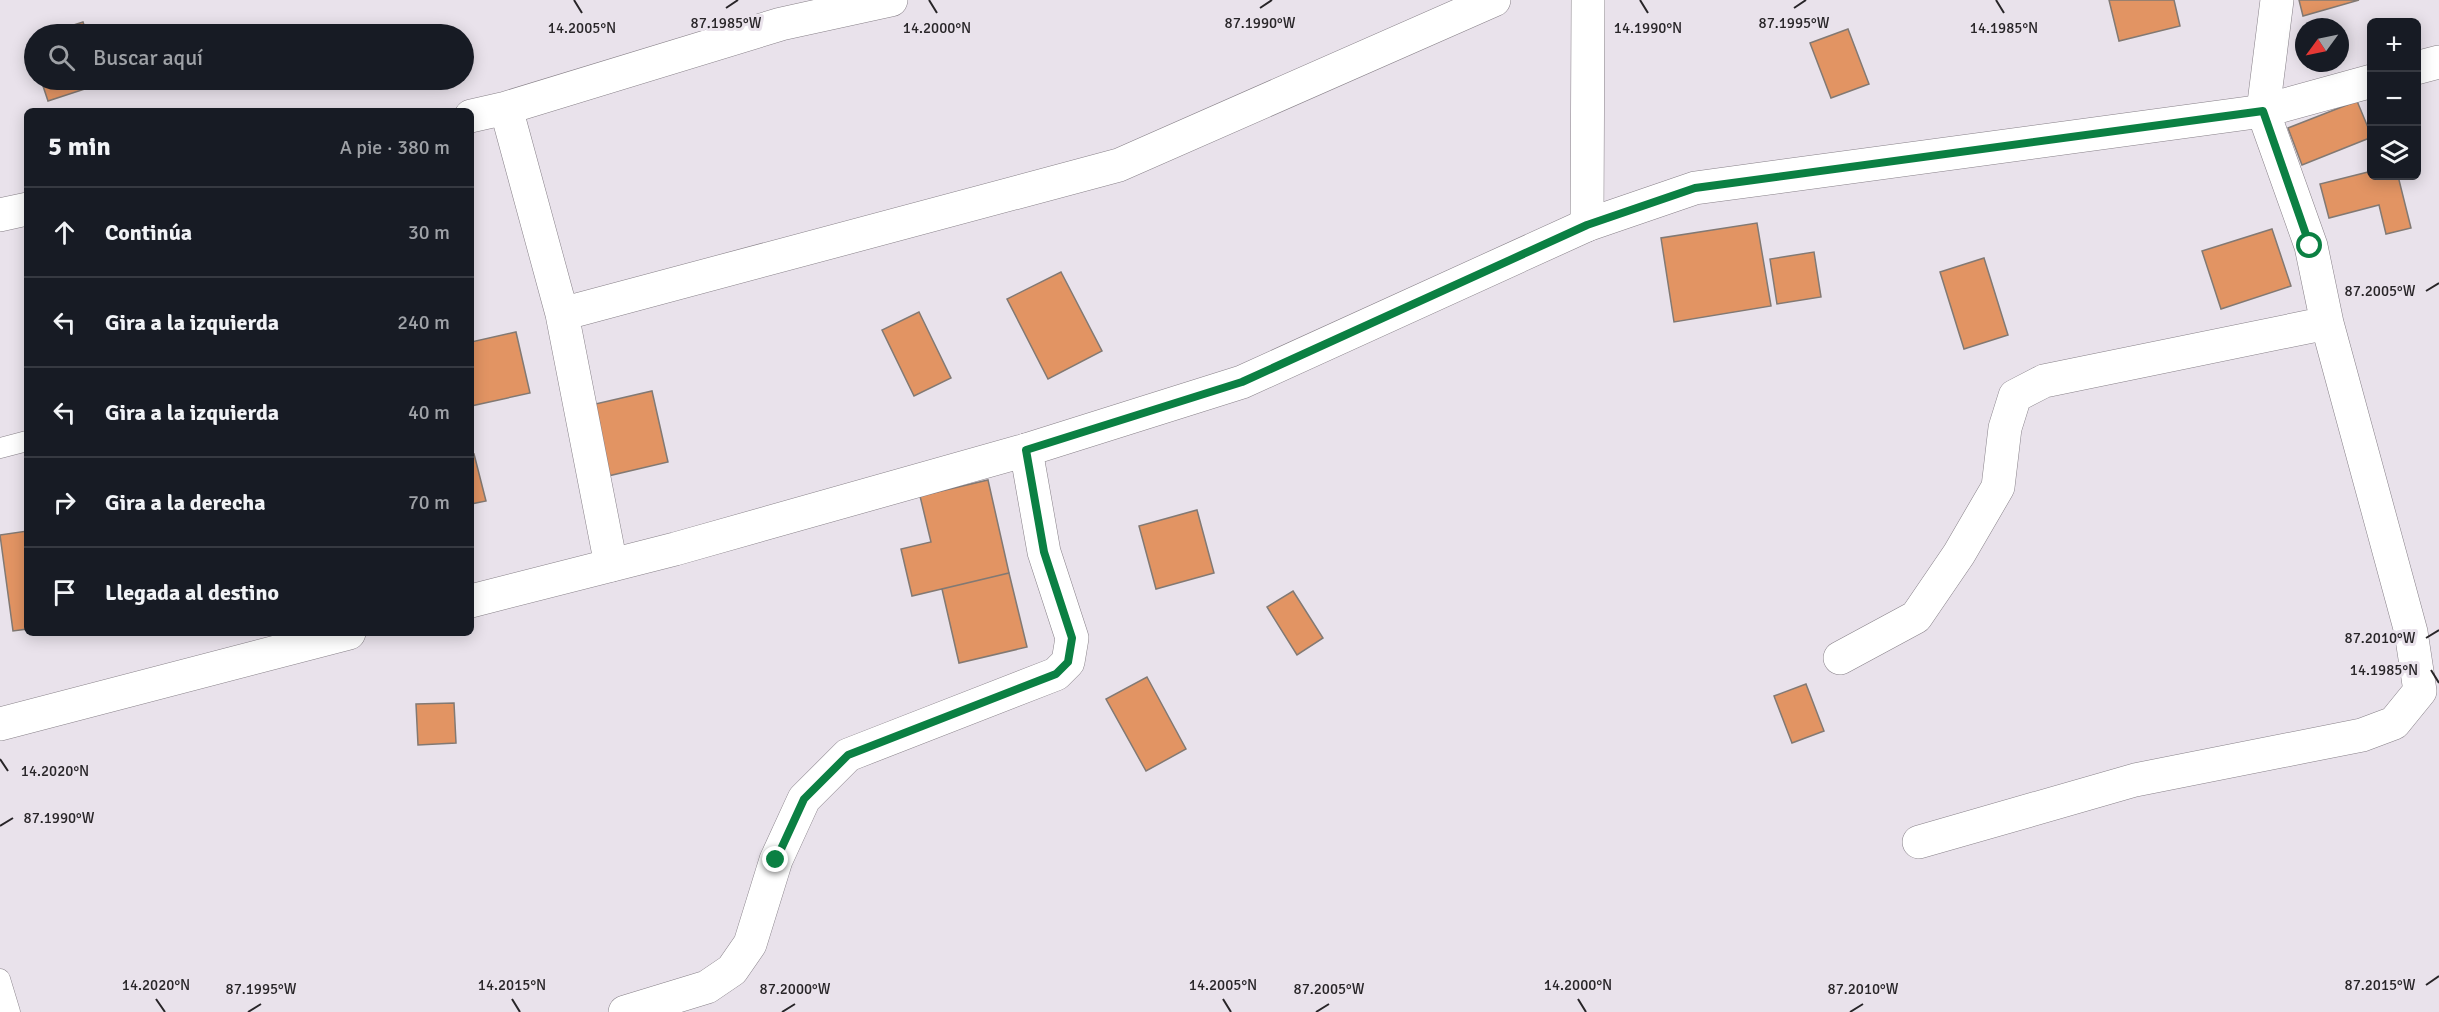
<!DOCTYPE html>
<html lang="es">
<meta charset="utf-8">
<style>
body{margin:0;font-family:Signika,sans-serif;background:#242831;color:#f1f3f6}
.controls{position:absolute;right:18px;top:18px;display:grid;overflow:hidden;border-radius:9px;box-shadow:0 3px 15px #0003}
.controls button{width:54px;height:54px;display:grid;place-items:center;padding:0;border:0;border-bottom:2px solid #363941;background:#171b24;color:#f1f3f6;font:30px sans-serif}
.compass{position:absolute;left:2295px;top:18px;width:54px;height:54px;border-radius:50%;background:#171b24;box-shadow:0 3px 15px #0003;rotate:237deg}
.stop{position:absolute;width:18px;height:18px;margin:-14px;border:4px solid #0b8043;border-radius:50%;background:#fff}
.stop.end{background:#0b8043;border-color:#fff;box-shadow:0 2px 6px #0008}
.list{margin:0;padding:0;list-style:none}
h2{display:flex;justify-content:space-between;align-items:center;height:78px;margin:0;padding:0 24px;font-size:26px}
h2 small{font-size:20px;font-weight:400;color:#9ea1a6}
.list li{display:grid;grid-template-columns:39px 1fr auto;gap:18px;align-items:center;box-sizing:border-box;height:90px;padding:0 24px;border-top:2px solid #363941}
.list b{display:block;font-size:22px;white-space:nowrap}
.list em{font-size:20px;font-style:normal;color:#9ea1a6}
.icon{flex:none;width:33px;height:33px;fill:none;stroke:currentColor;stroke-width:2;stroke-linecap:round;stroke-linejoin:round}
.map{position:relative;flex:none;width:2439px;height:1012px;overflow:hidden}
.search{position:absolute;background:#171b24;box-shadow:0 3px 15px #0003;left:24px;top:24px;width:450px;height:66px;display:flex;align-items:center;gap:15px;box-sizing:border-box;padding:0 21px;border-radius:33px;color:#9ea1a6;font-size:22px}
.panel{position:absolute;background:#171b24;box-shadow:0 3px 15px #0003;left:24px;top:108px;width:450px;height:528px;border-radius:9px}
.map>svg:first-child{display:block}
</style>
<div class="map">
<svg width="2439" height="1012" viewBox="0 0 2439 1012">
<rect width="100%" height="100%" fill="#e9e2eb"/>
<path fill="#e29463" stroke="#827973" stroke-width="1.5" d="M2109 0H2174L2180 26 2119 41Z
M2299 0H2359L2303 16Z
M83 22 87 34H46Z
M1848 29 1869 84 1831 98 1810 43Z
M41 80H102L103 83 48 101Z
M2357 101 2372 137 2302 165 2288 128Z
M2372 171V176H2398L2411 228 2386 234 2379 205 2329 218 2320 184Z
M1757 223 1771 306 1674 322 1661 238Z
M2272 229 2291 286 2221 309 2202 251Z
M1814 252 1821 297 1777 304 1770 259Z
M1984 258 2008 335 1964 349 1940 272Z
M1061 272 1102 351 1048 379 1007 299Z
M919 312 951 378 914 396 882 330Z
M516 332 530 393 471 406V342Z
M652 391 668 462 608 476 591 405Z
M474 454 486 501 471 504V455Z
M988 480 1009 573 912 596 901 549 931 542 920 496Z
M1197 510 1214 573 1156 589 1139 526Z
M27 531V629L13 631 0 535Z
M1009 573 1027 647 959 663 942 589Z
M1293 591 1323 638 1297 655 1267 607Z
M1147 677 1186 749 1146 771 1106 699Z
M1806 684 1824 731 1792 743 1774 696Z
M454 703 456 743 418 745 416 704Z"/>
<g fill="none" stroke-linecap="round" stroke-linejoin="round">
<g stroke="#878088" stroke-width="21">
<path id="service" d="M0 448 27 441
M0 979 10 1012"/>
</g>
<g stroke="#878088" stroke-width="34">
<path id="minor" d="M506 108 781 24 891 0
M471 116 506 108 562 314
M0 215 27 209
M1587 225 1588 0
M611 565 562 314 1119 165 1494 0
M1840 658 1916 617 1959 554 1998 487 2005 428 2015 396 2044 381 2327 323
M1919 842 2135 780 2362 735 2394 723 2420 691 2411 632 2327 323 2311 246 2263 111 2277 0
M625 1012 707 987 732 970 750 944 776 860 804 799 848 755 1056 674 1068 662 1072 638 1044 552 1026 450"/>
</g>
<g stroke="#878088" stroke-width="34">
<path id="tertiary" d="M2416 68 2439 62
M471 601 675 549 1026 450 1242 382 1587 225 1695 188 2263 111 2372 81
M0 724 349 633"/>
</g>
<use href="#service" stroke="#fff" stroke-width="20"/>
<use href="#minor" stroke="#fff" stroke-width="33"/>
<use href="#tertiary" stroke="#fff" stroke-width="33"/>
</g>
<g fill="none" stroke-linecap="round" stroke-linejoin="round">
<path stroke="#0b8043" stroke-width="8" d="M776 860 804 799 848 755 1056 674 1068 662 1072 638 1044 552 1026 450 1242 382 1587 225 1695 188 2263 111 2310 246"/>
</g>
<path fill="none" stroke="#282528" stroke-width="2" d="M574 0 582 13M929 0 937 13M1640 0 1648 13M1996 0 2004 13M726 8 738 0M1260 8 1272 0M1794 8 1806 0M2426 291 2439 283M2426 638 2439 630M2431 670 2439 683M0 759 8 771M0 826 13 818M2426 985 2439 976M156 999 165 1012M512 999 520 1012M1223 999 1231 1012M1578 999 1586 1012M248 1012 261 1004M782 1012 795 1004M1316 1012 1329 1004M1850 1012 1863 1004"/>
<g font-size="15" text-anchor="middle" fill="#282528" stroke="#e9e2eb" stroke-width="6" stroke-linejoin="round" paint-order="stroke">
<text x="1794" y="28">87.1995°W</text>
<text x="726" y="28">87.1985°W</text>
<text x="1260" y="28">87.1990°W</text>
<text x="582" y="33">14.2005°N</text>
<text x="937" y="33">14.2000°N</text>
<text x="1648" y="33">14.1990°N</text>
<text x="2004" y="33">14.1985°N</text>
<text x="2380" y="296">87.2005°W</text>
<text x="2380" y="643">87.2010°W</text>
<text x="2384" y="675">14.1985°N</text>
<text x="55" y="776">14.2020°N</text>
<text x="59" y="823">87.1990°W</text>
<text x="156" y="990">14.2020°N</text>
<text x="512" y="990">14.2015°N</text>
<text x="1223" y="990">14.2005°N</text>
<text x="1578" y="990">14.2000°N</text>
<text x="2380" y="990">87.2015°W</text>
<text x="261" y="994">87.1995°W</text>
<text x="795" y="994">87.2000°W</text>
<text x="1329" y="994">87.2005°W</text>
<text x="1863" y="994">87.2010°W</text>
</g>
</svg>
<div class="controls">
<button>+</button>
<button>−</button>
<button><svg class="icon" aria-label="layers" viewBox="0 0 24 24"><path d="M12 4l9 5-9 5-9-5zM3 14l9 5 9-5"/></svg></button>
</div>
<svg class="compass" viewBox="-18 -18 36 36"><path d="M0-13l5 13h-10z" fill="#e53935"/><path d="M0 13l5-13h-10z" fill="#9ea1a6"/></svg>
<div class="stop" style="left:2310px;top:246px"></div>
<div class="stop end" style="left:776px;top:860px"></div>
<div class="search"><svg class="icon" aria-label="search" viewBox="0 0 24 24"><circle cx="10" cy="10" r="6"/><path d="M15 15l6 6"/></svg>Buscar aquí</div>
<section class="panel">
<h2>5 min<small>A pie · 380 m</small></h2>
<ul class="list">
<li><svg class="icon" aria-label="ahead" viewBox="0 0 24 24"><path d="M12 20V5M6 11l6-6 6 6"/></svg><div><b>Continúa</b></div><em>30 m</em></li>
<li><svg class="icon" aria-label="left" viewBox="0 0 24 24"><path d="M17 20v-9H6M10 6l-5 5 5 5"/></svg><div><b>Gira a la izquierda</b></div><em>240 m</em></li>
<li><svg class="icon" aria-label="left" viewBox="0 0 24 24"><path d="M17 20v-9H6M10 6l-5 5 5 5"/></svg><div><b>Gira a la izquierda</b></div><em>40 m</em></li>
<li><svg class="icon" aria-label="right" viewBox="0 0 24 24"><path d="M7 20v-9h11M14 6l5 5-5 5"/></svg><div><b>Gira a la derecha</b></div><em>70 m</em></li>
<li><svg class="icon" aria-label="arrive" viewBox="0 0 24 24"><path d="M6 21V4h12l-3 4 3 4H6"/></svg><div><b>Llegada al destino</b></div></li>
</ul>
</section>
</div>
